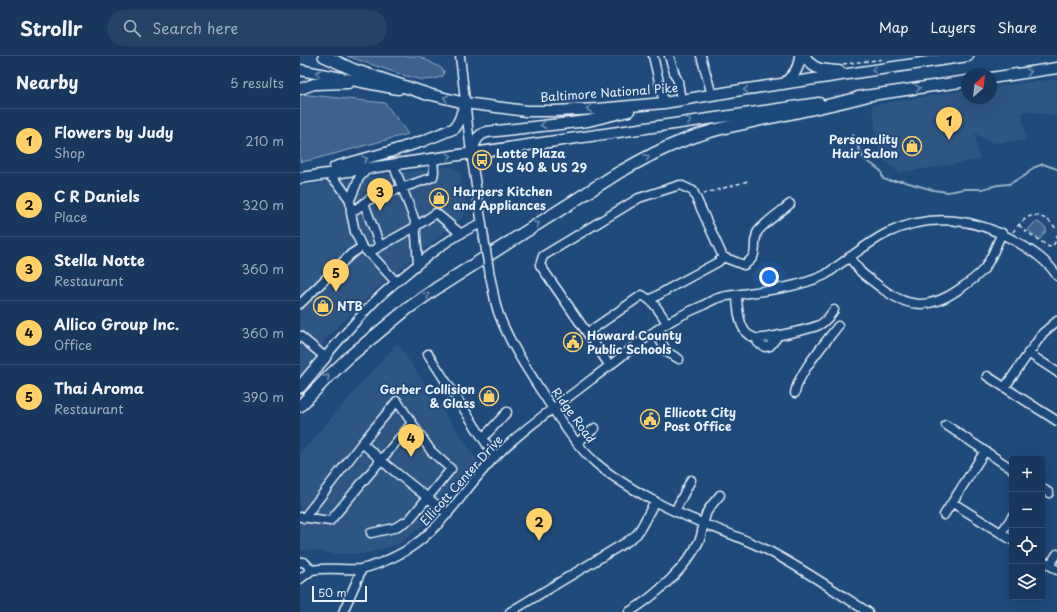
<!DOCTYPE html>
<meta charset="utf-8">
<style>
body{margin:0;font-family:"Playpen Sans",sans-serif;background:#244365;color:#f1f3f6}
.controls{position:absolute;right:12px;bottom:12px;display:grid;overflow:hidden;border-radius:4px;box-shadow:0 4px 16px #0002}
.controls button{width:36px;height:36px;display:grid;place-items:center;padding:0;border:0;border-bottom:1px solid #365272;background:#17385c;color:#f1f3f6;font:20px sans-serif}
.compass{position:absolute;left:661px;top:12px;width:36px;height:36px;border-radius:50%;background:#17385c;box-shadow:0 4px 16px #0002;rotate:28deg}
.scale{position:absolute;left:12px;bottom:10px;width:55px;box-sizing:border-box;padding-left:4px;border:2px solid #e8f1f8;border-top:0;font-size:11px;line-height:14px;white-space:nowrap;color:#e8f1f8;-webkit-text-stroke:3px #1f4a7a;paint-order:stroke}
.you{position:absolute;left:469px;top:221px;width:14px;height:14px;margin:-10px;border:3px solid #fff;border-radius:50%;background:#1a73e8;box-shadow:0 0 0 6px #1a73e833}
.badge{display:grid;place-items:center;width:26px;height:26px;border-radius:50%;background:#ffd166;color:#111;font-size:13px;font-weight:700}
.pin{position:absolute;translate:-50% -33px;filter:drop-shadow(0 1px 2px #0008)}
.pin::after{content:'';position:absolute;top:21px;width:14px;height:12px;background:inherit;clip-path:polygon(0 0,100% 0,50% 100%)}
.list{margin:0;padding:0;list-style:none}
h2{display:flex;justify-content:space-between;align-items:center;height:52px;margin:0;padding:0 16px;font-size:17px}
h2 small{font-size:13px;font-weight:400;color:#9eacbb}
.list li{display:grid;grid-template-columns:26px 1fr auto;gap:12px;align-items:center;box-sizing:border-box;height:64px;padding:0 16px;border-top:1px solid #365272}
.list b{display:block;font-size:15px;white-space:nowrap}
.list p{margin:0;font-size:13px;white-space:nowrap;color:#9eacbb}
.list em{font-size:13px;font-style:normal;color:#9eacbb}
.icon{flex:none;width:22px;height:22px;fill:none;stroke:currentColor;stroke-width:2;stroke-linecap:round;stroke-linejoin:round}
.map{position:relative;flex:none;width:757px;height:556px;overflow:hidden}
header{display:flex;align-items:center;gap:24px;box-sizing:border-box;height:56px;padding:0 20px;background:#17385c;border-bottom:1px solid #365272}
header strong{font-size:19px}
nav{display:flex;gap:22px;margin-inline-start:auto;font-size:14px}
.search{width:280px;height:36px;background:#244365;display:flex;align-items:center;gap:10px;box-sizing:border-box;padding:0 14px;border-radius:22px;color:#9eacbb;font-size:15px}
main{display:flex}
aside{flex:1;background:#17385c}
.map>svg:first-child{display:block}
</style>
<header>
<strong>Strollr</strong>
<div class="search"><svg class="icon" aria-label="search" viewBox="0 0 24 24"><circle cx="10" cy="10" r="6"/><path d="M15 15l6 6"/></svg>Search here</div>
<nav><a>Map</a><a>Layers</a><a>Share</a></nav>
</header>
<main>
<aside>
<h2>Nearby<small>5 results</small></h2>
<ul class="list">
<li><span class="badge">1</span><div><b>Flowers by Judy</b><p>Shop</p></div><em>210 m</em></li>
<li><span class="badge">2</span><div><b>C R Daniels</b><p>Place</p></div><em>320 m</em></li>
<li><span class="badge">3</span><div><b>Stella Notte</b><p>Restaurant</p></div><em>360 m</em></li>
<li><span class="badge">4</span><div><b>Allico Group Inc.</b><p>Office</p></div><em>360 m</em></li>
<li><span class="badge">5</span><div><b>Thai Aroma</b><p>Restaurant</p></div><em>390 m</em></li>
</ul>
</aside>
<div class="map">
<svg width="757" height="556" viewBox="0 0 757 556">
<rect width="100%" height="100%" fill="#1f4a7a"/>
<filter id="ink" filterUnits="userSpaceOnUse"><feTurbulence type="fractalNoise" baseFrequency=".025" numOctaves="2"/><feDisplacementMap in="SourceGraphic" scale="8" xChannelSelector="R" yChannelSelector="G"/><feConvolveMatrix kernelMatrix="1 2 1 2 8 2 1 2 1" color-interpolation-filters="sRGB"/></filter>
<g filter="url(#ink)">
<path fill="#2e5683" d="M757 23V60L722 55 726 84 690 87 675 77 679 104 599 117 580 101 572 49 667 34V42H691V31Z
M152 110 160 117 167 152 163 161 82 228 25 283 17 304 0 324V130Z
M97 287 177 404 126 467 99 488 64 498H37L0 493V398Z"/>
<path fill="#3c628c" stroke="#92aac2" d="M47 0H119L141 12 144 15 143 20 135 23 122 24 103 19Z
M0 38 85 47 108 78 11 104 0 106Z
M738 166 746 172V175L740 183 728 174 734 167Z"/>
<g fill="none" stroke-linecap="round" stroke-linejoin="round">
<path stroke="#9ab0c7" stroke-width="2" d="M553 78 555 85 564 103 573 109 581 115 583 123 590 125H602L633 134 648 136 664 133H682L698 129 709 128 726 119 733 112 743 108 757 113"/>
<g stroke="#e8f1f8" stroke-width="11">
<path id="minor" d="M160 0 171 97 184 182
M353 0 364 47
M369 0 375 19 378 25 381 45
M401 0 412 39
M93 108 115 165 118 208
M68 112 59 122 50 144 51 157 55 176 62 191 74 202 96 226
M28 118 40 130 50 144
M64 147 80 190
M51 157 68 144 133 121 134 116 133 102
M68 197 115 171 136 157 161 178
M423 201 444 209C455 202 455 198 455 186 456 183 456 179 457 177 460 170 483 154 490 148
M549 201C553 206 557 211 561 216 566 221 574 226 580 231 607 252 629 254 658 234 667 228 677 221 684 213 692 202 696 189 702 177
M190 220C193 232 194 244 198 256 208 284 225 310 241 335 258 360 273 387 296 407 313 422 334 434 354 445 390 465 431 476 467 494 502 512 535 535 568 556
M437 239C437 248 439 268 445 275 446 278 452 281 455 282 462 284 511 273 519 269 526 266 530 259 534 254
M0 248 51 198 62 191
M355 275 367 296 379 303
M287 277 342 239C355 246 359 255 367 267
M0 280 25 301C41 282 58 262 76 244 89 231 104 220 118 208 138 192 158 177 182 167
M456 282 458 287 465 291 470 290 479 279
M728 297 757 316
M128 298 195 401
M310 310 240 209 243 200 339 142 380 129 393 135 423 201 418 206 370 232 350 244
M687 320 757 365
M705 331 743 277 757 265
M495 337C498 317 525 287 538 270
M646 369 712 413
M183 382 207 356
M62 387 89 411 148 458
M277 387 295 372
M742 432 749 437
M653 447 712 484
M375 455 391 424
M644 459 685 395
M1 461 30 465 112 367
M4 462 62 387 97 345 131 395 151 413 109 464 94 472 71 477
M701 477 712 461
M742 504 757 514
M0 506H4L12 514C28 511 44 514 60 513 73 511 95 501 105 495 144 472 165 431 196 400 225 371 260 348 292 323 317 305 340 284 366 268 377 261 390 255 402 250 407 247 412 244 418 242 427 239 438 239 448 237 473 234 501 230 525 219 531 215 537 210 543 206 557 196 571 185 587 177 631 156 676 162 717 186 732 195 748 205 757 220
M750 509 757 498
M0 523 12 514
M43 556 62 513
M210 556 328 485 337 478 343 468 355 445
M329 556C354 541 388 511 400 483 403 475 403 465 407 456 410 450 416 444 420 439"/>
</g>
<g stroke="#e8f1f8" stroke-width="13">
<path id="major" d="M505 0C513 15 524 14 539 15
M0 14 98 33
M691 22 757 12
M484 28C493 19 499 14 500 0
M0 33 14 28 48 27
M120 36 165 47 226 55H254L298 53 364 47 441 34 668 0
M558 41 667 25
M171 97C175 87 176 79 187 76L288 65 329 55
M35 111 89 96 123 85 155 72 160 63 165 47
M0 122 519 47"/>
</g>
<g stroke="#e8f1f8" stroke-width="14">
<path id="highway" d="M24 0 54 14 127 38
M0 331 25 301
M0 350 26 323 49 301 107 253 137 232 318 117C343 103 368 89 396 80 418 72 441 68 464 63 498 56 532 49 566 40"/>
</g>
<path stroke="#e8f1f8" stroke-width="1.5" stroke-dasharray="4 3" stroke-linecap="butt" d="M543 8 585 3
M403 138 448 125
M719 169 723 173 749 191C756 189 756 184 757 177
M713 176C716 171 726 161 731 160 735 159 738 160 741 161 749 164 753 167 757 175"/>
<use href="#minor" stroke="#1f4a7a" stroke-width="8"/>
<use href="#major" stroke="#1f4a7a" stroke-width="10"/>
<use href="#highway" stroke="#1f4a7a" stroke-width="11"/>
<g stroke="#e8f1f8" stroke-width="11" stroke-linecap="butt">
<path id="minor-bridge" d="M184 182 190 220"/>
</g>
<use href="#minor-bridge" stroke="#1f4a7a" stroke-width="8"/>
</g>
<defs><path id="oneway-chevron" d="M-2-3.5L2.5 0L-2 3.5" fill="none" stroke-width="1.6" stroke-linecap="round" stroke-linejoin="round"/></defs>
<g stroke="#6f8dac">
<use href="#oneway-chevron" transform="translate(574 14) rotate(172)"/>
<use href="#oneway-chevron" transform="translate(729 16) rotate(-9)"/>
<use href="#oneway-chevron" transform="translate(18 17) rotate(-169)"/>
<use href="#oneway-chevron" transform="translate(618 32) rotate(-8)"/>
<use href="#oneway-chevron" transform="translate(446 34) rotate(172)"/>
<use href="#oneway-chevron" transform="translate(146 42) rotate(-166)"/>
<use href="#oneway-chevron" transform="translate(289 53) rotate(177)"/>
<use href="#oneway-chevron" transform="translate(389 65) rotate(-8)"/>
<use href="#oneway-chevron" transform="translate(243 69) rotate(174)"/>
<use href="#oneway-chevron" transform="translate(149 100) rotate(-8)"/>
<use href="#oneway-chevron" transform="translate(347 101) rotate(-27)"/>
<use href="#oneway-chevron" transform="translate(65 103) rotate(-16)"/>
<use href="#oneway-chevron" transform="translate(237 168) rotate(-32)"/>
<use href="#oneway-chevron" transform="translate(127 239) rotate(-36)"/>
<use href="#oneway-chevron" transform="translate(27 321) rotate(-44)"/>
</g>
</g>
<defs>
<g id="shop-ring" transform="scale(1)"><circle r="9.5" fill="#1f4a7a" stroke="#ffd166" stroke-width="1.5"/><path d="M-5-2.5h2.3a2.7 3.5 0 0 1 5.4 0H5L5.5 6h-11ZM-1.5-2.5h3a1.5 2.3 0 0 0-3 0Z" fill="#ffd166"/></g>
<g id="bus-ring" transform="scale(1)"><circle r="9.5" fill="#1f4a7a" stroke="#ffd166" stroke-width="1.5"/><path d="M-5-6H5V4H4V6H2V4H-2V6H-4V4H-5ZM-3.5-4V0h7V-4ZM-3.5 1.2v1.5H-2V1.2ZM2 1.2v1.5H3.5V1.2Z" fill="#ffd166"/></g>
<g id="civic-ring" transform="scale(1)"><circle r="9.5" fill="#1f4a7a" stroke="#ffd166" stroke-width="1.5"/><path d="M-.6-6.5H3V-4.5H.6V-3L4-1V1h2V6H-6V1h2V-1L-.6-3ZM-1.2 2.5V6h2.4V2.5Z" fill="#ffd166"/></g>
</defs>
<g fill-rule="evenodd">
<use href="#shop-ring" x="612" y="90"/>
<use href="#bus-ring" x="182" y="104"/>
<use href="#shop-ring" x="139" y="142"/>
<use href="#shop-ring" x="23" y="250"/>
<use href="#civic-ring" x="273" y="286"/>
<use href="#shop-ring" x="189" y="340"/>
<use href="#civic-ring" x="350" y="363"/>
</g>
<g text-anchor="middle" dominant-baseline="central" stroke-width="3.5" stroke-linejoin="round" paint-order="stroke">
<g font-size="12" fill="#e8f1f8" stroke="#1f4a7a">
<text transform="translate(309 36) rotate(-4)">Baltimore National Pike</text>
<text transform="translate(274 359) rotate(54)">Ridge Road</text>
<text transform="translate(161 424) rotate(-48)">Ellicott Center Drive</text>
</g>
<g font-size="12" font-weight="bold" fill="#e8f1f8" stroke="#1f4a7a" text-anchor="start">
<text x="598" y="83" text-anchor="end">Personality<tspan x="598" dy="14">Hair Salon</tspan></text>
<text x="196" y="97">Lotte Plaza<tspan x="196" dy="14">US 40 &amp; US 29</tspan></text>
<text x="153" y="135">Harpers Kitchen<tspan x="153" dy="14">and Appliances</tspan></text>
<text x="37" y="250">NTB</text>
<text x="287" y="279">Howard County<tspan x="287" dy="14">Public Schools</tspan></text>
<text x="175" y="333" text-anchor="end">Gerber Collision<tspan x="175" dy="14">&amp; Glass</tspan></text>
<text x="364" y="356">Ellicott City<tspan x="364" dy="14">Post Office</tspan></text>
</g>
</g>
</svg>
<div class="controls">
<button>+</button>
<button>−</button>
<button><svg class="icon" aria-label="locate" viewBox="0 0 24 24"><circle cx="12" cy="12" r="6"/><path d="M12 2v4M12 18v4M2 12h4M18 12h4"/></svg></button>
<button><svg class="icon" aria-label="layers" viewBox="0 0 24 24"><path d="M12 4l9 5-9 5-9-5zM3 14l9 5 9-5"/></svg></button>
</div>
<svg class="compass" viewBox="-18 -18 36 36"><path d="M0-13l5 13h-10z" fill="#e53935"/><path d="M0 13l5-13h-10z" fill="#9eacbb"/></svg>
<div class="scale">50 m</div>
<div class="you"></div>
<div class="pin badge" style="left:649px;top:84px">1</div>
<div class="pin badge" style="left:239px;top:485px">2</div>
<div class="pin badge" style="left:80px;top:155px">3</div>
<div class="pin badge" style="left:111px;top:401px">4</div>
<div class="pin badge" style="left:36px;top:236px">5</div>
</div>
</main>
